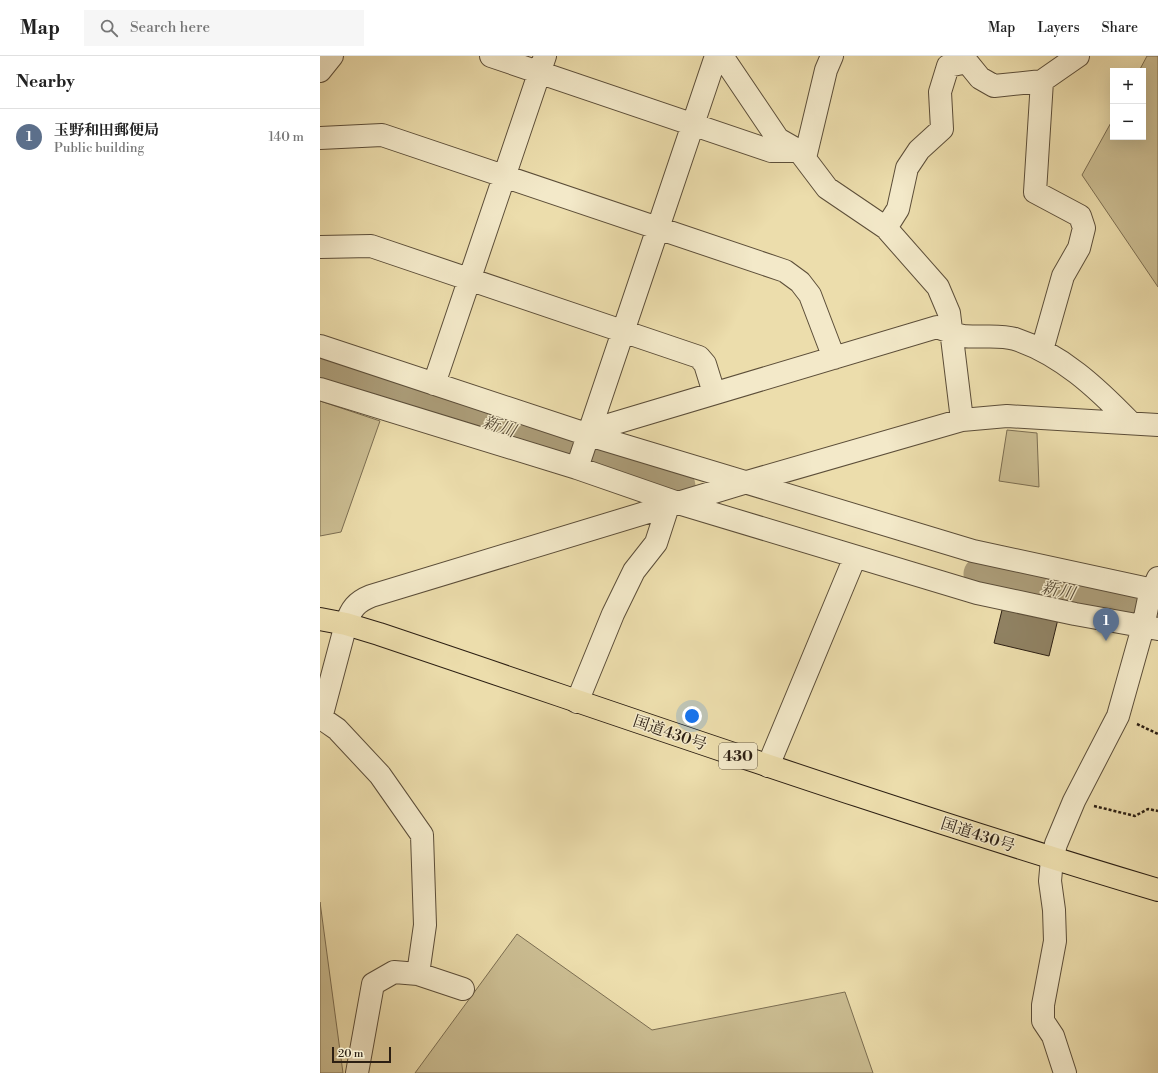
<!DOCTYPE html>
<meta charset="utf-8">
<style>
body{margin:0;font-family:"Libre Bodoni","Noto Serif JP",serif;background:#f6f6f6;color:#222}
.controls{position:absolute;right:12px;top:12px;display:grid;overflow:hidden;border-radius:0px;box-shadow:0 4px 16px #0002}
.controls button{width:36px;height:36px;display:grid;place-items:center;padding:0;border:0;border-bottom:1px solid #e0e0e0;background:#fff;color:#222;font:20px sans-serif}
.scale{position:absolute;left:12px;bottom:10px;width:59px;box-sizing:border-box;padding-left:4px;border:2px solid #2c1f13;border-top:0;font-size:11px;line-height:14px;white-space:nowrap;color:#2c1f13;-webkit-text-stroke:3px #f3e9c9;paint-order:stroke}
.you{position:absolute;left:372px;top:660px;width:14px;height:14px;margin:-10px;border:3px solid #fff;border-radius:50%;background:#1a73e8;box-shadow:0 0 0 6px #1a73e833}
.badge{display:grid;place-items:center;width:26px;height:26px;border-radius:50%;background:#0f766e;color:#fff;font-size:13px;font-weight:700}
.pin{position:absolute;translate:-50% -33px;filter:drop-shadow(0 1px 2px #0008)}
.pin::after{content:'';position:absolute;top:21px;width:14px;height:12px;background:inherit;clip-path:polygon(0 0,100% 0,50% 100%)}
.list{margin:0;padding:0;list-style:none}
h2{display:flex;justify-content:space-between;align-items:center;height:52px;margin:0;padding:0 16px;font-size:17px}
h2 small{font-size:13px;font-weight:400;color:#767676}
.list li{display:grid;grid-template-columns:26px 1fr auto;gap:12px;align-items:center;box-sizing:border-box;height:56px;padding:0 16px;border-top:1px solid #e0e0e0}
.list b{display:block;font-size:15px;white-space:nowrap}
.list p{margin:0;font-size:13px;white-space:nowrap;color:#767676}
.list em{font-size:13px;font-style:normal;color:#767676}
.icon{flex:none;width:22px;height:22px;fill:none;stroke:currentColor;stroke-width:2;stroke-linecap:round;stroke-linejoin:round}
.map{position:relative;flex:none;width:838px;height:1017px;overflow:hidden}
header{display:flex;align-items:center;gap:24px;box-sizing:border-box;height:56px;padding:0 20px;background:#fff;border-bottom:1px solid #e0e0e0}
header strong{font-size:19px}
nav{display:flex;gap:22px;margin-inline-start:auto;font-size:14px}
.search{width:280px;height:36px;background:#f6f6f6;display:flex;align-items:center;gap:10px;box-sizing:border-box;padding:0 14px;border-radius:0px;color:#767676;font-size:15px}
main{display:flex}
aside{flex:1;background:#fff}
.map>svg:first-child{display:block}
</style>
<header>
<strong>Map</strong>
<div class="search"><svg class="icon" aria-label="search" viewBox="0 0 24 24"><circle cx="10" cy="10" r="6"/><path d="M15 15l6 6"/></svg>Search here</div>
<nav><a>Map</a><a>Layers</a><a>Share</a></nav>
</header>
<main>
<aside>
<h2>Nearby<small></small></h2>
<ul class="list">
<li><span class="badge" style="background:#5c6f8a">1</span><div><b>玉野和田郵便局</b><p>Public building</p></div><em>140 m</em></li>
</ul>
</aside>
<div class="map">
<svg width="838" height="1017" viewBox="0 0 838 1017">
<rect width="100%" height="100%" fill="#ecddac"/>
<filter id="stains"><feTurbulence type="fractalNoise" baseFrequency=".005" numOctaves="4"/><feColorMatrix values="0 0 0 0 .2 0 0 0 0 .09 0 0 0 0 .02 0 0 0 .5 -.17"/></filter>
<radialGradient id="worn" r=".72"><stop offset=".6" stop-color="#630" stop-opacity="0"/><stop offset="1" stop-color="#630" stop-opacity=".3"/></radialGradient>
<path fill="#cbbd92" stroke="#7c6e52" d="M827 0H838V231L762 119 793 63V81H823V15H819Z
M0 345 60 365 21 476 0 480Z
M687 374 717 377 719 431 679 425Z
M0 846 23 1017H0Z
M197 878 332 974 525 936 553 1017H95Z"/>
<g fill="none" stroke-linecap="round" stroke-linejoin="round">
<path stroke="#ab9c78" stroke-width="35" d="M0 312 358 430
M661 518 838 556"/>
</g>
<path fill="#908263" stroke="#2c1f13" d="M683 550 738 563 729 600 674 587Z"/>
<g fill="none" stroke-linecap="round" stroke-linejoin="round">
<g stroke="#5c4e39" stroke-width="24">
<path id="minor" d="M171 0 451 95H476
M402 0 458 83 479 95 507 132 566 172 618 231 629 257 642 364
M0 15 12 0
M722 25 715 136 760 160 764 172 759 192 743 220 722 294
M0 82 62 79 465 215 480 226 490 239 514 302
M485 102 506 14 512 0
M566 172 578 153 587 112 599 94 622 73 620 36 628 10 647 6 660 22 674 30 722 25 758 0
M0 191 51 190 379 301 385 308 394 337
M0 290 269 379 653 495 838 535
M114 328 225 0
M0 333 257 412 358 447 657 537 755 558 838 573
M269 379 292 368 617 271C626 274 635 278 643 280 660 282 679 278 695 283 741 298 777 332 810 366
M257 412 396 0
M257 646 293 558 314 515 336 487 348 450
M448 710 535 501
M98 918 105 869 102 779 60 719 17 673 1 662 26 568C31 553 36 546 51 540L427 426 642 364 687 360 838 369
M37 1017 53 928 74 916 98 918 143 933
M745 1017 733 980 723 965V949L735 885 734 854 730 825 732 803 736 788 754 745 798 660 823 571 829 542 838 522"/>
</g>
<g stroke="#2c1f13" stroke-width="24">
<path id="highway" d="M0 563 26 568 59 578C318 665 576 756 838 834"/>
</g>
<path stroke="#2c1f13" stroke-width="2.5" stroke-dasharray="3 2" stroke-linecap="butt" d="M817 668 838 678
M774 750 815 760 828 753 838 755"/>
<use href="#minor" stroke="#f3e9c9" stroke-width="22"/>
<use href="#highway" stroke="#ecddac" stroke-width="22"/>
</g>
<g text-anchor="middle" dominant-baseline="central" stroke-width="3" stroke-linejoin="round" paint-order="stroke">
<rect fill="#f3e9c9" stroke="#685c4a" stroke-width="1" x="399" y="687" width="38" height="26" rx="3"/>
<g font-size="15" font-weight="bold" fill="#2c1f13">
<text x="418" y="700">430</text>
</g>
<g font-size="16" fill="#2c1f13" stroke="#f3e9c9">
<text transform="translate(350 677) rotate(19)">国道430号</text>
<text transform="translate(658 779) rotate(18)">国道430号</text>
</g>
<g font-size="17" font-style="italic" fill="#584b36" stroke="#f3e9c9">
<text transform="translate(179 371) rotate(18)">新川</text>
<text transform="translate(738 535) rotate(12)">新川</text>
</g>
</g>
<rect width="100%" height="100%" filter="url(#stains)"/>
<rect width="100%" height="100%" fill="url(#worn)"/>
</svg>
<div class="controls">
<button>+</button>
<button>−</button>
</div>
<div class="scale">20 m</div>
<div class="you"></div>
<div class="pin badge" style="left:786px;top:585px;background:#5c6f8a">1</div>
</div>
</main>
